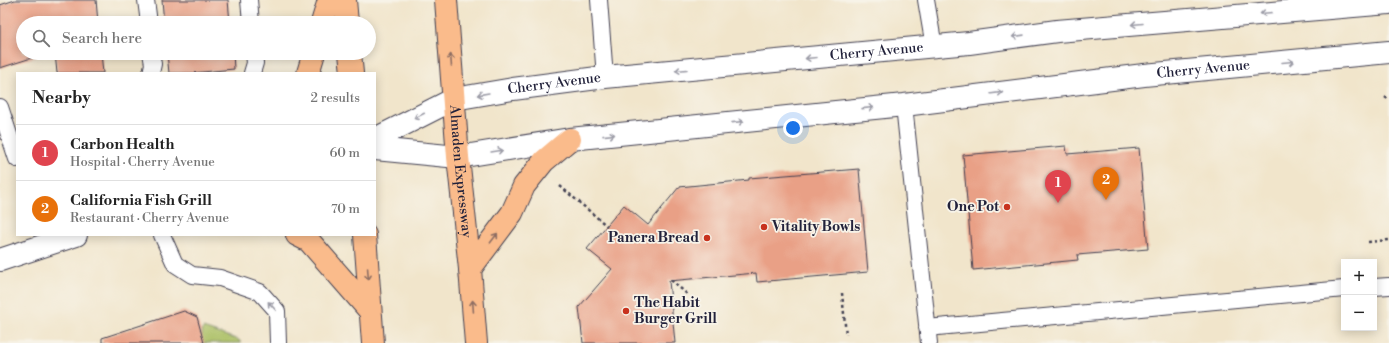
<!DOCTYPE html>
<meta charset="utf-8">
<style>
body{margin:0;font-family:"Libre Bodoni",serif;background:#f2f2f2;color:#222}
.controls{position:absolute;right:12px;bottom:12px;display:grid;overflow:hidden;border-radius:0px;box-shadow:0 2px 10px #0003}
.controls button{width:36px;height:36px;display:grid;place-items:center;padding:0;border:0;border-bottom:1px solid #e0e0e0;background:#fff;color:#222;font:20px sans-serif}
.you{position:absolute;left:793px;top:128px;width:14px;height:14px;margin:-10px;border:3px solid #fff;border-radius:50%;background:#1a73e8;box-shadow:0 0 0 6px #1a73e833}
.badge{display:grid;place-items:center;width:26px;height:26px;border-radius:50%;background:#111827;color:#fff;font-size:13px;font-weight:700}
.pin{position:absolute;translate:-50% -33px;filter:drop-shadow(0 1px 2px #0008)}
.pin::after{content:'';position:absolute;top:21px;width:14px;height:12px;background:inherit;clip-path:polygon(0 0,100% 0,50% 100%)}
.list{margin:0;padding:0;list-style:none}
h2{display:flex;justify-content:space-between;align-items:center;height:52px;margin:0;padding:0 16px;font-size:17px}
h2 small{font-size:13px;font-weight:400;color:#767676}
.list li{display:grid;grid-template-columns:26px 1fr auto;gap:12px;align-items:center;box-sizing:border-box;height:56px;padding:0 16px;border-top:1px solid #e0e0e0}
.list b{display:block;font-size:15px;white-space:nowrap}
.list p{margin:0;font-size:13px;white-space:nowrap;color:#767676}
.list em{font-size:13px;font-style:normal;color:#767676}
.icon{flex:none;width:22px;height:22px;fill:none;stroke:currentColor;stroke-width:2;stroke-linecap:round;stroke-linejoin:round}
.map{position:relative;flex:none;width:1389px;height:343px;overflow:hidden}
.search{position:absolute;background:#fff;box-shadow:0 2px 10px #0003;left:16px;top:16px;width:360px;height:44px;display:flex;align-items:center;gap:10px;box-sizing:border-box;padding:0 14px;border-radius:22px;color:#767676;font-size:15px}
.panel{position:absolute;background:#fff;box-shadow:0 2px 10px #0003;left:16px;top:72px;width:360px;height:164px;border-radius:0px}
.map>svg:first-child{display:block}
</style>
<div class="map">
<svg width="1389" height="343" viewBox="0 0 1389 343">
<rect width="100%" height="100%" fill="#f7f3e8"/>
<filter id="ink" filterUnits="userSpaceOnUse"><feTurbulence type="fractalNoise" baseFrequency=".025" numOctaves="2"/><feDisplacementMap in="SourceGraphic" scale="8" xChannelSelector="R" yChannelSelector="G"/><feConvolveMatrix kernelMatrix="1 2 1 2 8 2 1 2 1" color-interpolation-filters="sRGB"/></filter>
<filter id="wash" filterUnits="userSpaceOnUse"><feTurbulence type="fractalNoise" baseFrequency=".012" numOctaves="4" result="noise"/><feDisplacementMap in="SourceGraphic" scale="16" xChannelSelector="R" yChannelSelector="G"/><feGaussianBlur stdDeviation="0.9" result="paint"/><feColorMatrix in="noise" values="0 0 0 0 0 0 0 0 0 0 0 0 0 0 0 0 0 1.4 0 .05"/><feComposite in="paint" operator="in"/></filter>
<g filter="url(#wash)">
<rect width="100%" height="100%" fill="#f1e5cb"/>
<path fill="#abc065" stroke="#667150" d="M203 328 239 340 241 343H199L201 341Z"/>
<g id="blocks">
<path fill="#e9a086" d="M15 0H96L98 23H23V53H47L0 68V5Z
M162 0H228L230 23H164Z
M55 53H101L103 73H57Z
M167 53H233L234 69 192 73H169Z
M1066 146 1067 154 1139 148 1148 249 1077 255 1078 260 973 270 963 155Z
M859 169 868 272 757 282 756 273 669 281 675 343H583L579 307 612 269 587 249 624 205 648 225 679 187 749 180V178Z
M184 311 197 317 204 343H102V338Z"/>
</g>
</g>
<g filter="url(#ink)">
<use href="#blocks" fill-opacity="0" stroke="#413f51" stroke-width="1"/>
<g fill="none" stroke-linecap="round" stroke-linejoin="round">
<g stroke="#413f51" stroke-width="18">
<path id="service" d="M146 0 149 23
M249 0 251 23
M599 0 605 77
M926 0 934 47
M151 73 153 64 151 53
M252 73 255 63 254 53
M904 105 929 343
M0 107 17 159
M162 235 175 264 192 275 220 278 260 292 277 311 278 343
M1374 287 1389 286
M927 328 1344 289"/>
</g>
<g stroke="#413f51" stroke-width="24">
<g id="tertiary">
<path id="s1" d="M375 139 454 99 513 89 605 77 969 43 1057 31 1389 3"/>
<path id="s2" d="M375 149 458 157 570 139 904 105 1144 75 1389 52"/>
<path d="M0 260 76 235"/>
</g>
</g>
<g stroke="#413f51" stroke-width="24">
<g id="primary">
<path d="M345 0 347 23"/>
<path id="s3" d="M446 0 458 157 470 269 476 343"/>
<path d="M322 23 329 0"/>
<path d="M350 53 352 73"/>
<path d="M308 73 314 53"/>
<path d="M297 235 309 241 370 311"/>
<path d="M365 235 373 343"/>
<path d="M470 269 512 213 524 186 544 161 570 139"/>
</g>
</g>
<path stroke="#413f51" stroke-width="2.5" stroke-dasharray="3 3" stroke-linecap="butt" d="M1385 97 1389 100
M560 186 607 226
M1368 242 1389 240
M671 280 688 295
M842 293 846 335"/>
<use href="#service" stroke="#fff" stroke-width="16"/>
<use href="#tertiary" stroke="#fff" stroke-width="22"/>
<use href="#primary" stroke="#fabb8b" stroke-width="22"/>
</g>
<defs><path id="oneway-shaft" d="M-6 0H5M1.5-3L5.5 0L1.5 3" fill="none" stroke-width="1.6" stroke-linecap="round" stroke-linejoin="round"/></defs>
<g stroke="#9c9ca7">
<use href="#oneway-shaft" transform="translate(1266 13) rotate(175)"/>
<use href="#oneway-shaft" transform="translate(1137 24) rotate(175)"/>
<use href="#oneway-shaft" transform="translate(1018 36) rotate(172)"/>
<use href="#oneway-shaft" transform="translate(811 58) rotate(175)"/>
<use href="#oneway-shaft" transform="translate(1288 62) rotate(-5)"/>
<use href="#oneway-shaft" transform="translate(681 70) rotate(175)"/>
<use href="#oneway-shaft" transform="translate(997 93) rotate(-7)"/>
<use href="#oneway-shaft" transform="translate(483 94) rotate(170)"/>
<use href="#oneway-shaft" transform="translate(868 108) rotate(-6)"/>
<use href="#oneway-shaft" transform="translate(419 116) rotate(153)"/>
<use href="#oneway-shaft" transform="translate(738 122) rotate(-6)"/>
<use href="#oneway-shaft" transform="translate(609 135) rotate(-6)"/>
<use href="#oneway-shaft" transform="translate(497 151) rotate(-9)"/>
<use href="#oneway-shaft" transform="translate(272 306) rotate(-132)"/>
</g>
<g stroke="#8e6e63">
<use href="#oneway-shaft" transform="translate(451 60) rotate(-94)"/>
<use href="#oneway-shaft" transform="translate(494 238) rotate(-53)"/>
<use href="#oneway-shaft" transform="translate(368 274) rotate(86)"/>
<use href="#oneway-shaft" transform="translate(473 306) rotate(-94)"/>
</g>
</g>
<g fill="#c8321e" stroke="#f7f3e8" stroke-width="1.5">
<circle cx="1007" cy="207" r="4"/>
<circle cx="764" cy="227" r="4"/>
<circle cx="707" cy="238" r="4"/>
<circle cx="626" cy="311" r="4"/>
</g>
<g text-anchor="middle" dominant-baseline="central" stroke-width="3.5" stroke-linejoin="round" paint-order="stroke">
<g font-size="14" fill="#22223b" stroke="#f7f3e8">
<text stroke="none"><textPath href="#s1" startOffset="514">Cherry Avenue</textPath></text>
<text stroke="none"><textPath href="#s2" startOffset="834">Cherry Avenue</textPath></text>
<text stroke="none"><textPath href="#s1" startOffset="190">Cherry Avenue</textPath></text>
<text stroke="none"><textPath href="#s3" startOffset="172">Almaden Expressway</textPath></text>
</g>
<g font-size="14" font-weight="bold" fill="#22223b" stroke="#f7f3e8" text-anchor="end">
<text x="999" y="207">One Pot</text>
<text x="772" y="227" text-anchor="start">Vitality Bowls</text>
<text x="699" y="238">Panera Bread</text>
<text x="634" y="303" text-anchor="start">The Habit<tspan x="634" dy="16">Burger Grill</tspan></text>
</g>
</g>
</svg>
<div class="controls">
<button>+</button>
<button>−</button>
</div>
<div class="you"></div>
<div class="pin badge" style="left:1058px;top:203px;background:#e0444e">1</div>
<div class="pin badge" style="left:1106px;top:200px;background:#e8710a">2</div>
<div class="search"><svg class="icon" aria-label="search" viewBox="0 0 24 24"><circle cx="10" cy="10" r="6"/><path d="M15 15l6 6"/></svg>Search here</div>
<section class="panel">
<h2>Nearby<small>2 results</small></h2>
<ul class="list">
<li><span class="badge" style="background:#e0444e">1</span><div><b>Carbon Health</b><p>Hospital · Cherry Avenue</p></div><em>60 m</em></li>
<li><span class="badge" style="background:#e8710a">2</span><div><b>California Fish Grill</b><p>Restaurant · Cherry Avenue</p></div><em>70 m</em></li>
</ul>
</section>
</div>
